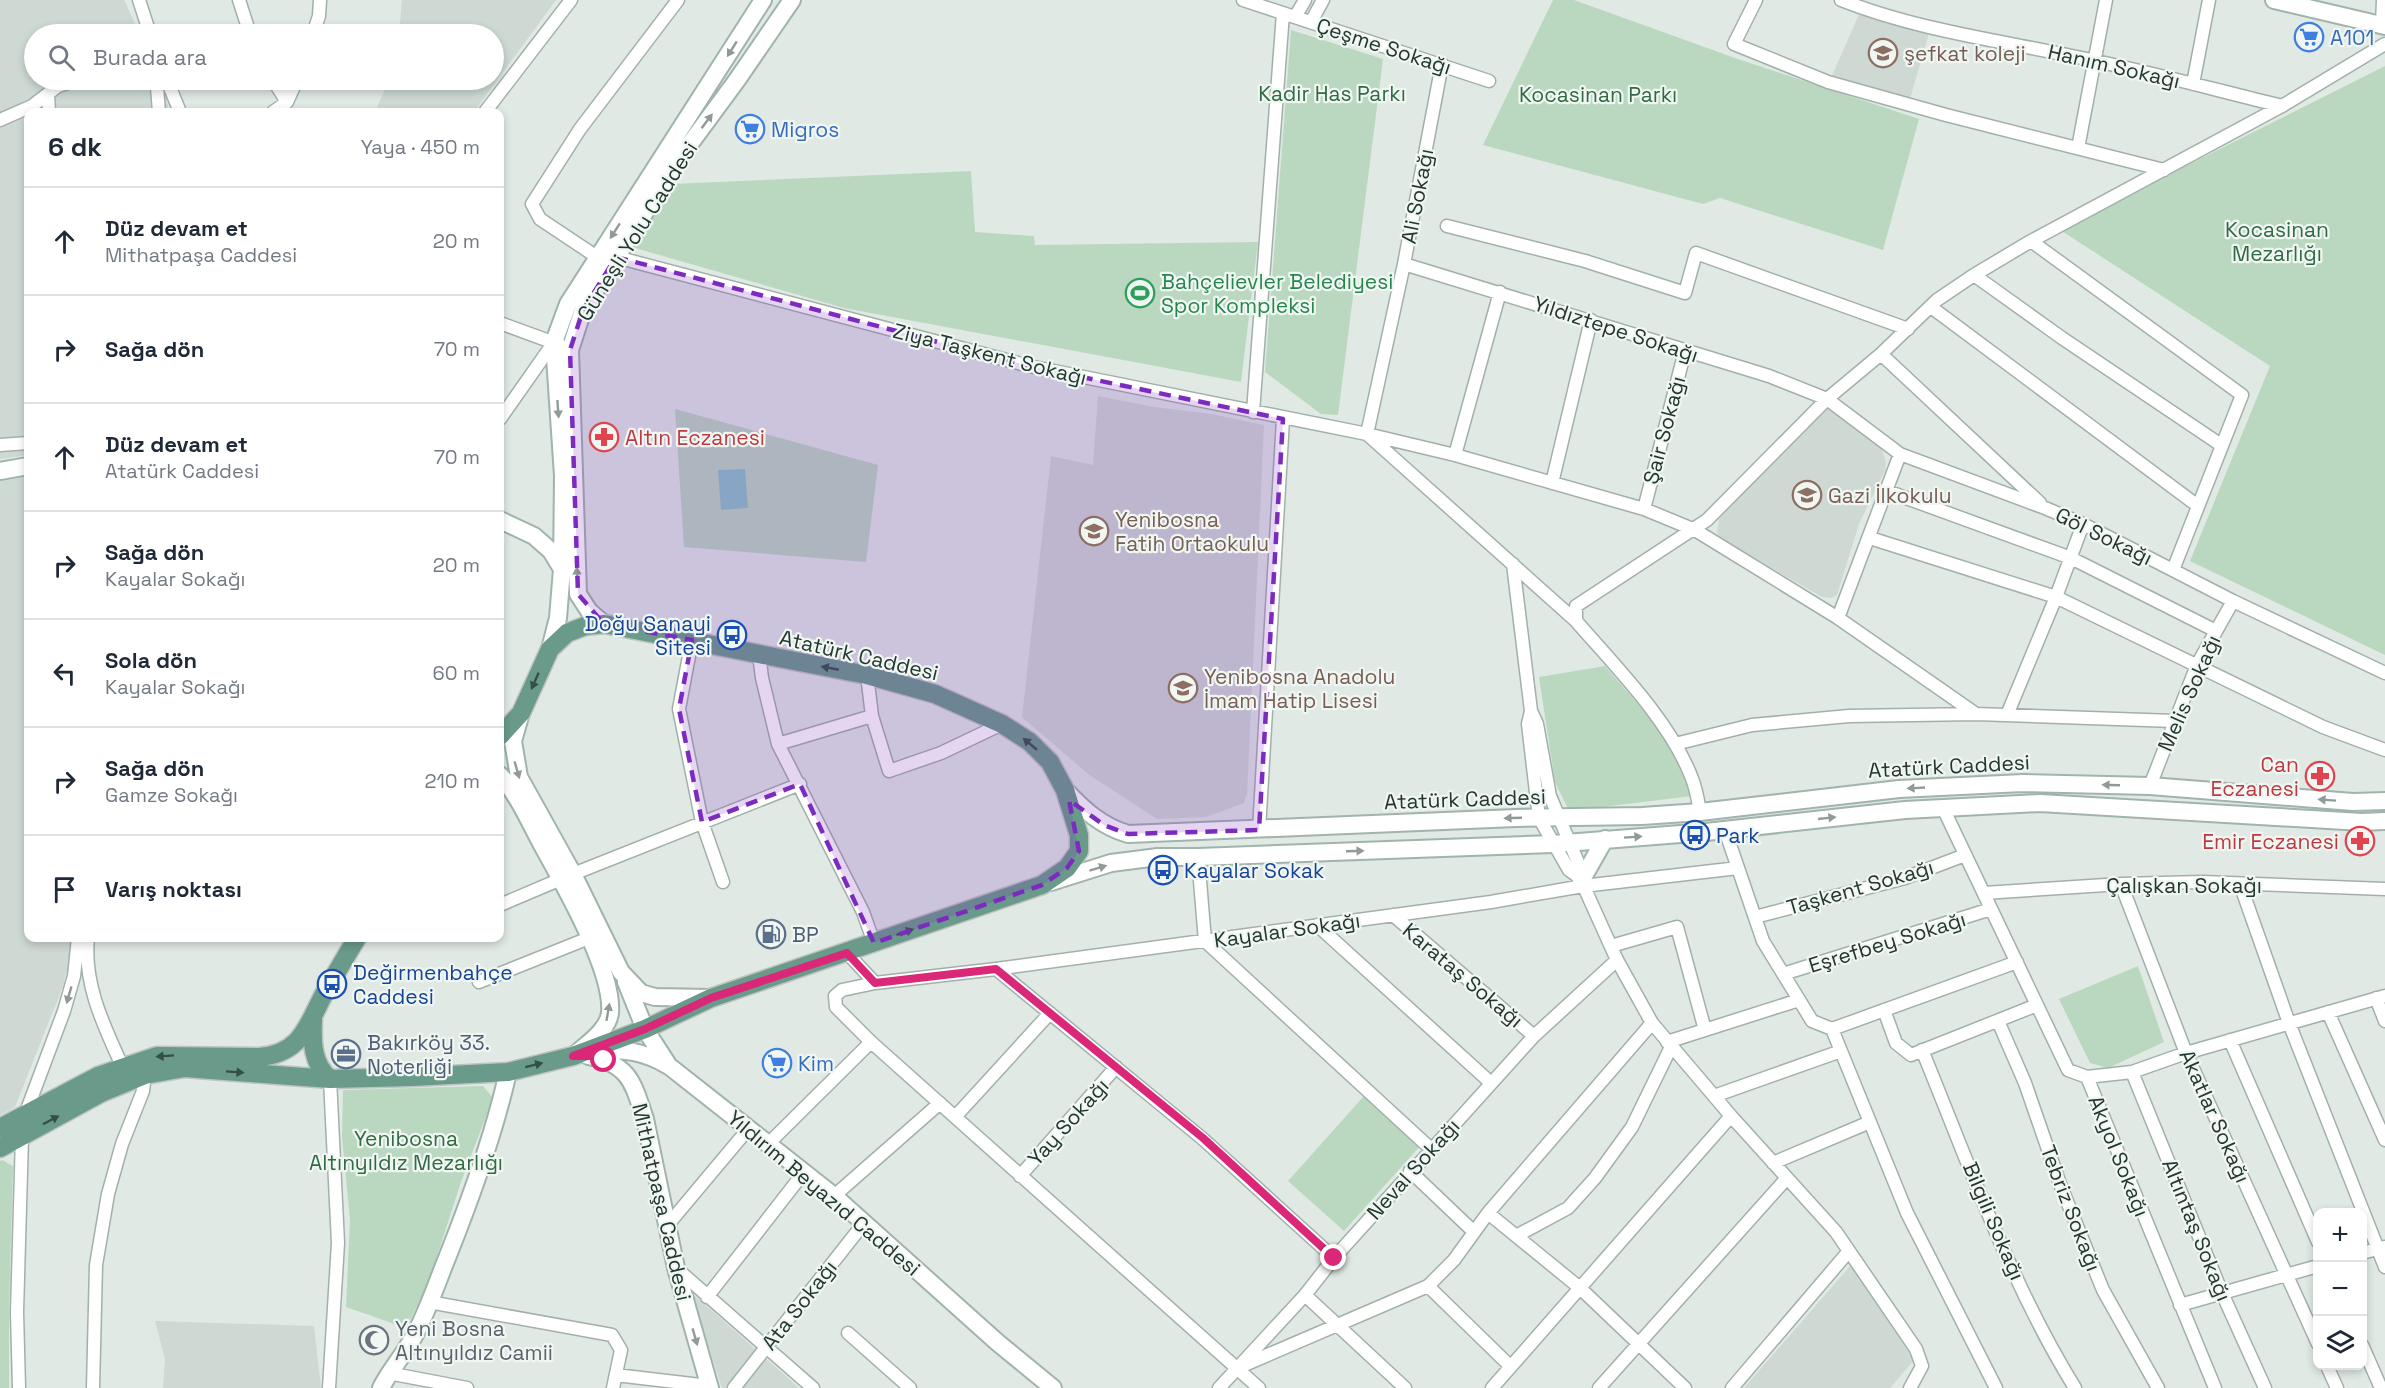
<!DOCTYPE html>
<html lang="tr">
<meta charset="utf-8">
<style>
body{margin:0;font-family:"Space Grotesk",sans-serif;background:#f6f6f7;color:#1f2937}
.controls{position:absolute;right:18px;bottom:18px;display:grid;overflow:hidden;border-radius:12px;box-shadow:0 3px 9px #0003}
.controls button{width:54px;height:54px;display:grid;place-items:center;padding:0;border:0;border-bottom:2px solid #e0e1e3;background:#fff;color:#1f2937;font:30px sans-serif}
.stop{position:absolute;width:18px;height:18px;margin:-14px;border:4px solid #db2777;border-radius:50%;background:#fff}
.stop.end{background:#db2777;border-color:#fff;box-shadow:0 2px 6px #0008}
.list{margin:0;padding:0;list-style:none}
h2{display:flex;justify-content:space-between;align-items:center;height:78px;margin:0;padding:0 24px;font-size:26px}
h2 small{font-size:20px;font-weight:400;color:#747a83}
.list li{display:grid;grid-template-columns:39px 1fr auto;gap:18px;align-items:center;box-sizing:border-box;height:108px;padding:0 24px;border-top:2px solid #e0e1e3}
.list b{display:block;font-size:22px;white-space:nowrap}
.list p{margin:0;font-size:20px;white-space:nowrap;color:#747a83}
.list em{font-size:20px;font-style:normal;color:#747a83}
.icon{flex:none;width:33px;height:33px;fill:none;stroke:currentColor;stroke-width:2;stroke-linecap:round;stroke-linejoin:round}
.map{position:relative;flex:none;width:2385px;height:1388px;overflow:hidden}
.search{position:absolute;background:#fff;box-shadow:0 3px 9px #0003;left:24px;top:24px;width:480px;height:66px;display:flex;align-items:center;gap:15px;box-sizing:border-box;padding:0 21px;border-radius:33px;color:#747a83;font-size:22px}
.panel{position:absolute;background:#fff;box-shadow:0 3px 9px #0003;left:24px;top:108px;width:480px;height:834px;border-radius:12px}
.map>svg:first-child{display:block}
</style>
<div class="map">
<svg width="2385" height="1388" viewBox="0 0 2385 1388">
<rect width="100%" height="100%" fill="#e0e9e4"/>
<path fill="#ced9d3" d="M0 0H124L140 34H34V80H161L165 87 169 112H28V455L0 459Z
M402 0H556L474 112H375L389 80H494V34H399Z
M1860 12 1930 30 1909 102 1831 78Z
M1098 396 1154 407 1211 414 1264 425 1247 794 1244 803 1206 817 1157 819 1088 774 1022 717 1051 456 1093 465Z
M1828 405 1834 407 1882 450 1886 462 1885 470 1859 524 1837 595 1831 598 1822 597 1723 540 1717 533 1719 519 1823 407Z
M28 474V938H75L63 986 15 1107 0 1115V479Z
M1851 1265 1914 1360 1890 1388H1744Z
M691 1292 799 1388H722Z
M155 1321 314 1326 321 1388H163L165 1359Z"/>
<path fill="#bad8c0" d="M1553 0H1574L1735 58 1919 119 1883 250 1720 198 1703 204 1483 145Z
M1291 30 1383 59 1338 415 1321 414 1265 372Z
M2385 66V655L2190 561 2270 366 2051 224 2168 175Z
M971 171 975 232 1034 236 1035 245 1258 242 1241 382 844 308 635 248 672 184Z
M675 409 878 465 866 562 684 547Z
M1605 666 1682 755 1692 796 1569 811 1555 782 1539 677Z
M2138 966 2164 1042 2108 1068 2090 1063 2059 999Z
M483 1086 493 1098 461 1182 428 1284 406 1328 346 1307 350 1220 342 1137 343 1090Z
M1364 1096 1420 1146 1344 1231 1288 1181Z
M2 1160 13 1166 9 1307V1388H0V1161Z"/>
<path fill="#8dc4c9" d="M745 469 748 508 721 510 718 470Z"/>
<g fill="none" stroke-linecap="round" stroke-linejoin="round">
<g stroke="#a3b0aa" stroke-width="15">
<path id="street" d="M139 0 150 34
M239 0 250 34
M1243 0 1489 81
M1756 0 1734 44 1828 82 1946 115 2164 170
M1841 0C1914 29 1995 40 2072 56 2143 70 2212 89 2282 106
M1295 17 1305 0
M1311 22 1323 0
M2382 24 2383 0
M313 34 319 16 320 0
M153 80 157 87 159 112
M167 80 180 112
M273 80 287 102
M2193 84 2209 0
M48 94 49 112
M273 112 287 102 297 80
M485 112 571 0
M0 120 32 106 58 86 77 80
M2078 148 2106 0
M1447 226 1585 261 1685 293 1696 253 1908 329
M2031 241 2242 395 2173 570
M597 257 540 219 532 204 580 129 678 0
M616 257 1029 366 1367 434 1455 455 1644 509 1695 530 1838 618 1976 714
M1404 264 1769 376 1827 399 1900 454 2045 508 2083 524 2233 601 2385 673
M1974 275 2062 338 2221 445
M1931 307 2198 506
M500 323 560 345
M1881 354 2040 503
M1253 412 1283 13
M500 419 554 342
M1367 434 1404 264 1442 64
M1368 435 1576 621
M0 445 28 443
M1455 455 1500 292
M1552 483 1591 320
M1887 491 2071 558 2216 631
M1644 509 1685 351
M1870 538 2056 597 2323 727 2385 750
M1513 564 1531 711 1537 724 1550 796 1580 867V878L1617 960 1652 1023 1731 1116 1836 1232 1916 1349 1922 1366 1910 1388
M1838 618 1900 454
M692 640 679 709 702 822 723 882
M759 654 762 678 778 744 863 912 874 943
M1531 711 1528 724 1539 818 1569 870 1580 878
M2007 715 2056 597 2083 524
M872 716 889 771 941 753 1002 724
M778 744 872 716 867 675
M1675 744 1752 725 1849 716 1976 714 2174 721
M2150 786 2197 665 2233 601
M1943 808 2068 1070 2087 1077 2215 1388
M1700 812C1698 800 1696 787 1691 776 1669 720 1615 666 1576 621V606L1707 520 1827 399 1881 354 1937 300 1974 275 2031 241 2282 106 2385 44
M1259 830 1283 419
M1725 830 1763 941 1812 1021 1832 1029 2017 962
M1198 857 1205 941 1431 1149
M573 874 800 784
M2121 884 2186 1053 2318 1344
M2240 884 2289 1023 2385 1267
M1984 893 2121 884 2203 882 2385 889
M500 905 561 879
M1393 915 1534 1036
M1755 917 1905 878 1965 855
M1317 925 1491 1083
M88 938C83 984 104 1026 123 1068
M1611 946 1677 927 1705 1030
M847 953 875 983 996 969 1491 902 1583 886 1738 868
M996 969 1203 1139 1334 1258
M1783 974 1991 909
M479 982 589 938
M875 983 842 990 835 996 836 1007 871 1042 1259 1388
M2376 998 2385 1021
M1884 1010 1896 1043 1911 1055 2037 1005
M2328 1012 2385 1140
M1998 1021 2025 1083 2060 1184 2103 1290 2158 1388
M1832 1029 1907 1213 1996 1388
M2230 1040 2318 1242
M1667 1042 1799 1000
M1922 1050C1969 1164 2010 1283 2075 1388
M2132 1072 2222 1293 2265 1388
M2087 1077 2132 1072 2186 1053 2385 996
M1714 1096 1841 1051
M25 1115 64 1011 74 976 78 938
M955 1117 1050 1013
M769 1143 871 1042
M1773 1163 1870 1122
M1410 1171 1474 1232
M1020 1176 1116 1067
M834 1196 940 1103
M1488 1213 1580 1288 1685 1388
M666 1227 749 1128
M1516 1236 1568 1208 1595 1178 1632 1127 1671 1047
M2362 1253 2384 1247
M677 1269 813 1388
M1428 1286 1510 1366
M1305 1295 1405 1388
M707 1297 805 1171
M429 1302 612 1335 621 1350 613 1388
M2180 1305 2318 1266
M848 1333 910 1388
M2362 1345 2381 1388
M1242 1366 1428 1286 1454 1260 1488 1213 1652 1023
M2327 1366 2337 1388
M388 1373 467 1388
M616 1375 709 1386
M19 1388 17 1312 22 1136
M93 1388 96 1265 108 1194 122 1144 143 1091 145 1075
M329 1388 338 1243 330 1079
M734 1388 864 1223
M1219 1388 1305 1295 1334 1258 1534 1036 1617 960
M1492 1388 1731 1116
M1599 1388 1787 1178
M1732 1388 1849 1251"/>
</g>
<g stroke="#a0b4ab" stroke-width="20">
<path id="secondary" d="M2274 0 2385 26
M0 471 28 466
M500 520 534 536 551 551 562 569
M604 624 589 611 578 594 570 350 583 310 678 160 737 80 792 0
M550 649 558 618 562 569 563 476 554 342 568 304 763 0
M521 713 513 741 519 777 573 874 621 972 641 993 655 997 711 998
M500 775C518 795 529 821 542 845 563 883 614 971 610 1013 608 1030 588 1043 576 1054
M1065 790C1084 810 1101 826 1128 834L1516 818 1642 816 1700 812 1899 789 2023 783 2150 786 2353 802 2385 801
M1581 881 1605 839
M1051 882 1111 863 1158 857H1198L1553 844 1706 832 1905 810 2040 803 2362 822 2385 821
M626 982 645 1029 667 1063
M594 1052C622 1047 645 1052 669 1066L834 1196 997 1342 1053 1388
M588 1056C630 1064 633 1083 645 1119L676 1268 710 1388
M381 1388C390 1370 403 1356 413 1338 427 1313 436 1285 447 1258 471 1198 494 1135 508 1072"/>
</g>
<g stroke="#bdc3c1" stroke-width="21">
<path id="primary" d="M313 1020C312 1042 312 1064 330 1079
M0 1128 98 1076 157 1056 259 1057C301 1054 307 1026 324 994 335 975 346 956 357 938
M0 1148 101 1093 145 1075 185 1068 330 1079 412 1077 508 1072 573 1056 645 1029 711 998 1042 885 1067 868 1079 851V835L1065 790 1050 762 1030 742 1002 724 935 694 867 675 604 624 585 626 567 633 550 649 521 713 500 736"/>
</g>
<use href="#street" stroke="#fff" stroke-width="12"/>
<use href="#secondary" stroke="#fff" stroke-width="16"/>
<use href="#primary" stroke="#699a8a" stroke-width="18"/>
</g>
<defs><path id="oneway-solid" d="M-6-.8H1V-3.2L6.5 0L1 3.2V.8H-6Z" transform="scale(1.5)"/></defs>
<g fill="#909b98">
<use href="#oneway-solid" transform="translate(732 49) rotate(122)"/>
<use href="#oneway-solid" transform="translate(707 121) rotate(-53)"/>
<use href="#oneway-solid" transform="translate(615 231) rotate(123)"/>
<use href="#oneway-solid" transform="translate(558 409) rotate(86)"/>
<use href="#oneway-solid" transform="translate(577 576) rotate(-92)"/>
<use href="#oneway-solid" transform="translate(517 770) rotate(74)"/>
<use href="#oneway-solid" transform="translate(2111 785) rotate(-178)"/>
<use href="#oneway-solid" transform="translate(1916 788) rotate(177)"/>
<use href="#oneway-solid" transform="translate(2327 800) rotate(-176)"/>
<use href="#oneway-solid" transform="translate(1513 818) rotate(178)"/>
<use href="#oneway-solid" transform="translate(1827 818) rotate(-6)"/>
<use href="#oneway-solid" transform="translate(1633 837) rotate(-4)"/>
<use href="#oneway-solid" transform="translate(1355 851) rotate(-2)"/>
<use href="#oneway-solid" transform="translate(1098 868) rotate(-17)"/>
<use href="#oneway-solid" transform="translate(69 995) rotate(106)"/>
<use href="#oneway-solid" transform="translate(608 1012) rotate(-80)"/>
<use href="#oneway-solid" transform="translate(695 1337) rotate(74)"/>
</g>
<g fill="#345046">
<use href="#oneway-solid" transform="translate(830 668) rotate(-169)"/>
<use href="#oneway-solid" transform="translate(535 681) rotate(114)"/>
<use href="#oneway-solid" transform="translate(1030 744) rotate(-140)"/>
<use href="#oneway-solid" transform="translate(905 932) rotate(-19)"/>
<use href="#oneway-solid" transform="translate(165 1056) rotate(176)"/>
<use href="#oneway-solid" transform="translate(534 1065) rotate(-14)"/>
<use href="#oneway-solid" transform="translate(235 1072) rotate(4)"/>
<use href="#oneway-solid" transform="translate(51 1120) rotate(-28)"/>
</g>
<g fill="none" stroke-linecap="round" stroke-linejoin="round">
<path stroke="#db2777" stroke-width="8" d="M604 1060 590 1056H573L645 1029 711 998 847 953 875 983 996 969 1203 1138 1334 1258"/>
</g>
<path fill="#7b2cbf" fill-opacity="0.2" stroke="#7b2cbf" stroke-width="4.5" stroke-dasharray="12 8" stroke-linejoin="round" d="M616 257 1029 366 1283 419 1259 830 1128 834 1104 825 1069 800 1079 851 1067 868 1042 885 874 943 800 784 702 822 679 709 692 640 604 624 578 594 570 350 583 310Z"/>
<defs>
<g id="supermarket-ring" transform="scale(1.5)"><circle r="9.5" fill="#f0f6f2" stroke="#3f7fe0" stroke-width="1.5"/><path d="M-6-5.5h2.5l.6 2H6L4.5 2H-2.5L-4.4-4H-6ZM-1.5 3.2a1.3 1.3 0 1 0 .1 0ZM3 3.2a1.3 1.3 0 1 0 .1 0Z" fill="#3f7fe0"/></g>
<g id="school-ring" transform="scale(1.5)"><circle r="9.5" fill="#f0f6f2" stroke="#8d6e63" stroke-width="1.5"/><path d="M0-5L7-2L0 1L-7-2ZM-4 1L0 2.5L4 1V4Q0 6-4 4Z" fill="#8d6e63"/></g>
<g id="stadium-ring" transform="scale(1.5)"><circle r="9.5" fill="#f0f6f2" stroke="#2e9e5b" stroke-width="1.5"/><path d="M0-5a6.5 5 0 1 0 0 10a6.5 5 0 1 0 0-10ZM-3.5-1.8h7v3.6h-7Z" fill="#2e9e5b"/></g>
<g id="pharmacy-ring" transform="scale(1.5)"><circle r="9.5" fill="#f0f6f2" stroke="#e0444e" stroke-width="1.5"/><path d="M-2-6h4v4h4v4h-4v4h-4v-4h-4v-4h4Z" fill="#e0444e"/></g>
<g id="bus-ring" transform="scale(1.5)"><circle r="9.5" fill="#f0f6f2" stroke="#1a4fb4" stroke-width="1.5"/><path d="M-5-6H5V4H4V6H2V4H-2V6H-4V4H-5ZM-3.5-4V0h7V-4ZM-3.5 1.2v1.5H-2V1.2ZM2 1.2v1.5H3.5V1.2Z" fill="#1a4fb4"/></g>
<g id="fuel-ring" transform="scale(1.5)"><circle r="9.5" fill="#f0f6f2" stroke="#5c6f8a" stroke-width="1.5"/><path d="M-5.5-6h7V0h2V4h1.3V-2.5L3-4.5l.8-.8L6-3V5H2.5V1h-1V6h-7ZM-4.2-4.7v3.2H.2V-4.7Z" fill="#5c6f8a"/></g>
<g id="office-ring" transform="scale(1.5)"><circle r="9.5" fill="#f0f6f2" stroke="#5c6f8a" stroke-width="1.5"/><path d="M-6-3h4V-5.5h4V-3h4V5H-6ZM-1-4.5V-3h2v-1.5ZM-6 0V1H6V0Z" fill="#5c6f8a"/></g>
<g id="mosque-ring" transform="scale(1.5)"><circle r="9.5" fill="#f0f6f2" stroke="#6b7280" stroke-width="1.5"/><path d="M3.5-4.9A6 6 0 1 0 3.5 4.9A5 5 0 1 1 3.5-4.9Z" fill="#6b7280"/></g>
</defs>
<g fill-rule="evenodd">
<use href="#supermarket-ring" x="2309" y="37"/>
<use href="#school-ring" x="1883" y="53"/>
<use href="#supermarket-ring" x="750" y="129"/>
<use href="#stadium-ring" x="1140" y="293"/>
<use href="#pharmacy-ring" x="604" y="437"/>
<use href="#school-ring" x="1807" y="495"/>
<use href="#school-ring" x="1094" y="531"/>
<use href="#bus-ring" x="732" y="635"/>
<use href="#school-ring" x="1183" y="688"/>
<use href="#pharmacy-ring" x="2320" y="776"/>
<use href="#bus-ring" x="1695" y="835"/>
<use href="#pharmacy-ring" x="2360" y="841"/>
<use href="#bus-ring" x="1163" y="870"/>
<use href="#fuel-ring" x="771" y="934"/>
<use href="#bus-ring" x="332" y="984"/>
<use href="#office-ring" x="346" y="1054"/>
<use href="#supermarket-ring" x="777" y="1063"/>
<use href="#mosque-ring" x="374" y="1340"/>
</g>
<g text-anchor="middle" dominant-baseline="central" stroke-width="4.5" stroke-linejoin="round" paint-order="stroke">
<g font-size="21" fill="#366cbe" stroke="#f0f6f2" text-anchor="start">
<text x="2330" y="37">A101</text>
<text x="771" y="129">Migros</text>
<text x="798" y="1063">Kim</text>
</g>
<g font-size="21" fill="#223730" stroke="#f0f6f2">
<text transform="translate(1384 46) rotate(18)">Çeşme Sokağı</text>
<text transform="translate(2114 66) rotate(13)">Hanım Sokağı</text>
<text transform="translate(1417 196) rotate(-79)">Ali Sokağı</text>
<text transform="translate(637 231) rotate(-58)">Güneşli Yolu Caddesi</text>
<text transform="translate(1616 329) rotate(18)">Yıldıztepe Sokağı</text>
<text transform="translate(990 354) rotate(14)">Ziya Taşkent Sokağı</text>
<text transform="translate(1664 430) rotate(-75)">Şair Sokağı</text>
<text transform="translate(2104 536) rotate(26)">Göl Sokağı</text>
<text transform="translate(859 655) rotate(13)">Atatürk Caddesi</text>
<text transform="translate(2189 693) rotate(-66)">Melis Sokağı</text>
<text transform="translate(1949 766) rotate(-3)">Atatürk Caddesi</text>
<text transform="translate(1465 799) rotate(-2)">Atatürk Caddesi</text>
<text x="2184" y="885">Çalışkan Sokağı</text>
<text transform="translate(1860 887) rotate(-16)">Taşkent Sokağı</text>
<text transform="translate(1287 930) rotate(-8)">Kayalar Sokağı</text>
<text transform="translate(1887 942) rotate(-17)">Eşrefbey Sokağı</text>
<text transform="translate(1463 975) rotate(40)">Karataş Sokağı</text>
<text transform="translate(2215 1116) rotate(66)">Akatlar Sokağı</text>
<text transform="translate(1068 1122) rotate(-48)">Yay Sokağı</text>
<text transform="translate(2119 1156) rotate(68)">Akyol Sokağı</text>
<text transform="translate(1413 1169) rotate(-48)">Neval Sokağı</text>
<text transform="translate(824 1193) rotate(40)">Yıldırım Beyazıd Caddesi</text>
<text transform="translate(662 1202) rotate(77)">Mithatpaşa Caddesi</text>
<text transform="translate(2071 1208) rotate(69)">Tebriz Sokağı</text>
<text transform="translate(1994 1221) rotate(67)">Bilgili Sokağı</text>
<text transform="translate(2197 1230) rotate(68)">Altıntaş Sokağı</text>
<text transform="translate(799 1305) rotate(-52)">Ata Sokağı</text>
</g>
<g font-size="21" fill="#785e54" stroke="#f0f6f2" text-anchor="start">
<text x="1904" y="53">şefkat koleji</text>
<text x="1828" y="495">Gazi İlkokulu</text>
<text x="1115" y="519">Yenibosna<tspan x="1115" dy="24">Fatih Ortaokulu</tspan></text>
<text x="1204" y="676">Yenibosna Anadolu<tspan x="1204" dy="24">İmam Hatip Lisesi</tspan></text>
</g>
<g font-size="21" fill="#316a43" stroke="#f0f6f2">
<text x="1332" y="93">Kadir Has Parkı</text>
<text x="1598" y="94">Kocasinan Parkı</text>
<text x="2277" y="229">Kocasinan<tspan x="2277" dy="24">Mezarlığı</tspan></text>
<text x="406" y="1138">Yenibosna<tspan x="406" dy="24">Altınyıldız Mezarlığı</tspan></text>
</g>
<g font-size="21" fill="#27864d" stroke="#f0f6f2" text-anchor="start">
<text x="1161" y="281">Bahçelievler Belediyesi<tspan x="1161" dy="24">Spor Kompleksi</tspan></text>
</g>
<g font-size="21" fill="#be3a42" stroke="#f0f6f2" text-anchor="end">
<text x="625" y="437" text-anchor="start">Altın Eczanesi</text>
<text x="2299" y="764">Can<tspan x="2299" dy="24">Eczanesi</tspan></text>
<text x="2339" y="841">Emir Eczanesi</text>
</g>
<g font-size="21" fill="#164399" stroke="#f0f6f2" text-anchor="start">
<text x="711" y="623" text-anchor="end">Doğu Sanayi<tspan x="711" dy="24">Sitesi</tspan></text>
<text x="1716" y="835">Park</text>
<text x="1184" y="870">Kayalar Sokak</text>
<text x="353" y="972">Değirmenbahçe<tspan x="353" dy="24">Caddesi</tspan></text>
</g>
<g font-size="21" fill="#4e5e75" stroke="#f0f6f2" text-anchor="start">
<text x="792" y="934">BP</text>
<text x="367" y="1042">Bakırköy 33.<tspan x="367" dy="24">Noterliği</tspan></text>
</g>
<g font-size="21" fill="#5b616d" stroke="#f0f6f2" text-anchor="start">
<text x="395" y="1328">Yeni Bosna<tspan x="395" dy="24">Altınyıldız Camii</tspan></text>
</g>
</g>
</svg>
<div class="controls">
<button>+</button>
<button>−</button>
<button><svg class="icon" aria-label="layers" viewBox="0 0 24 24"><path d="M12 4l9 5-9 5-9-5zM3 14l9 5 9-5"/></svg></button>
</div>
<div class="stop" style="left:604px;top:1060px"></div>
<div class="stop end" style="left:1334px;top:1258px"></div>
<div class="search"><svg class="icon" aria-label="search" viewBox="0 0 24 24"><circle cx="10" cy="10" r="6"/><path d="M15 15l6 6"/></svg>Burada ara</div>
<section class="panel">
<h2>6 dk<small>Yaya · 450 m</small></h2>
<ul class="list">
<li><svg class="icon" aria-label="ahead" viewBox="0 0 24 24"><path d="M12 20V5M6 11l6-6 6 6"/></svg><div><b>Düz devam et</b><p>Mithatpaşa Caddesi</p></div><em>20 m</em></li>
<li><svg class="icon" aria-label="right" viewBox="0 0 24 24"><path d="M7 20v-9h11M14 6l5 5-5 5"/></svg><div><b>Sağa dön</b></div><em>70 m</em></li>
<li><svg class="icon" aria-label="ahead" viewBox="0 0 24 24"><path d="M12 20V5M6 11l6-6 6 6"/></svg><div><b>Düz devam et</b><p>Atatürk Caddesi</p></div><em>70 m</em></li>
<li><svg class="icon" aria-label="right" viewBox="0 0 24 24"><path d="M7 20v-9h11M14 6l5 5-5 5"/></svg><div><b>Sağa dön</b><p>Kayalar Sokağı</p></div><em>20 m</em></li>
<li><svg class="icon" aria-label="left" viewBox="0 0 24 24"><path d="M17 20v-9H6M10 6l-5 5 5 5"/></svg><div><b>Sola dön</b><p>Kayalar Sokağı</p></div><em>60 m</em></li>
<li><svg class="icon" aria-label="right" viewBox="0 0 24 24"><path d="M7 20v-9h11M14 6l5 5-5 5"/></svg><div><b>Sağa dön</b><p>Gamze Sokağı</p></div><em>210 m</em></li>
<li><svg class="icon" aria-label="arrive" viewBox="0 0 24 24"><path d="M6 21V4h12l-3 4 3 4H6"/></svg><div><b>Varış noktası</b></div></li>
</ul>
</section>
</div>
